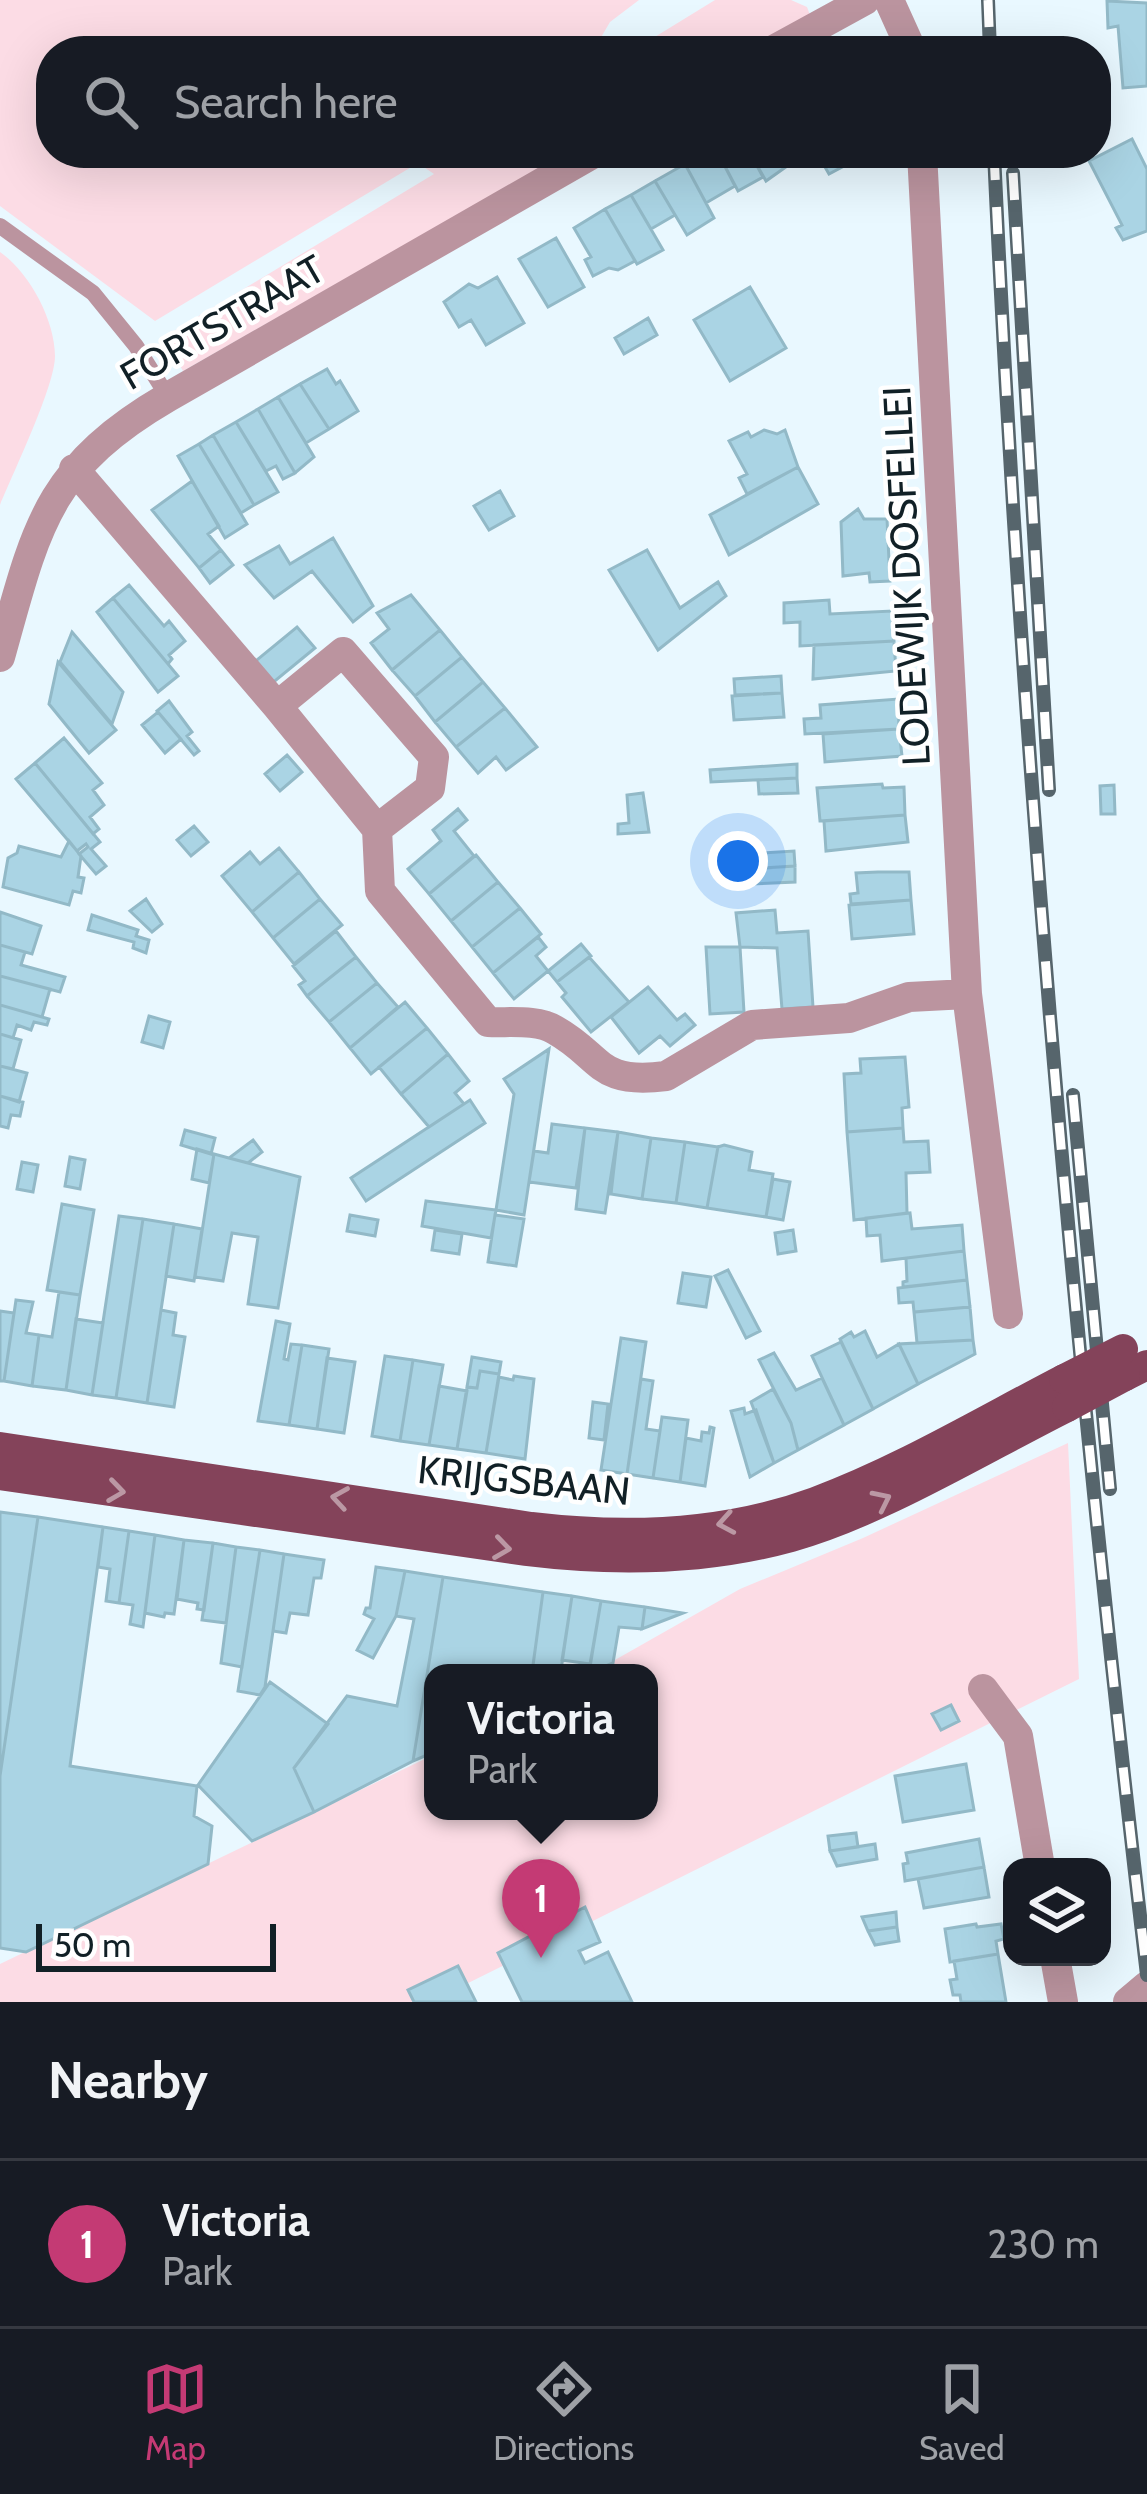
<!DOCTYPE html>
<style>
body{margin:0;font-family:Cabin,sans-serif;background:#20242c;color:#f1f3f6}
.controls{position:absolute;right:36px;bottom:36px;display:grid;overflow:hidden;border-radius:24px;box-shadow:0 12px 48px #0002}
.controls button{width:108px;height:108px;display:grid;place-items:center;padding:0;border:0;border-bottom:3px solid #363941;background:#171b24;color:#f1f3f6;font:60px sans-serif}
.scale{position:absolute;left:36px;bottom:30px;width:240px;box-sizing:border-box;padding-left:12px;border:6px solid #112026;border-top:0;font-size:33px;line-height:42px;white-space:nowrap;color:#112026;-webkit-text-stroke:9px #fff;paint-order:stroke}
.you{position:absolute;left:738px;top:861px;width:42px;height:42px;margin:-30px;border:9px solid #fff;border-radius:50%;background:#1a73e8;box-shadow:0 0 0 18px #1a73e833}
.badge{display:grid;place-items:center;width:78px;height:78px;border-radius:50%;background:#c43a74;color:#fff;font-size:39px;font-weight:700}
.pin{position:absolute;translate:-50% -99px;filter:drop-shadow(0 3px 6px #0008)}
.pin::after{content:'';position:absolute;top:63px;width:42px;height:36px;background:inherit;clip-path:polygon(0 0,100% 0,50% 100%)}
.popup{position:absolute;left:424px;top:1664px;width:234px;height:156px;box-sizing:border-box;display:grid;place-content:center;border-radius:24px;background:#171b24;filter:drop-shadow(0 3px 9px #0005);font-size:39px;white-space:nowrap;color:#9ea1a6}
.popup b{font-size:45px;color:#f1f3f6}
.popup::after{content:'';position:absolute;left:50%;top:100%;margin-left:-24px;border:24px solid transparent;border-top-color:#171b24}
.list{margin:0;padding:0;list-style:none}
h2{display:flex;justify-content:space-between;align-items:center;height:156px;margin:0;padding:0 48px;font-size:51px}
h2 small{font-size:39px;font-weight:400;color:#9ea1a6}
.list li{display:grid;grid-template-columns:78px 1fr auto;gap:36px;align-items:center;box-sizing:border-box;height:168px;padding:0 48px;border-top:3px solid #363941}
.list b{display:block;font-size:45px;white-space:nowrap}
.list p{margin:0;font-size:39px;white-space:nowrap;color:#9ea1a6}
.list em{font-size:39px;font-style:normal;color:#9ea1a6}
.icon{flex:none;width:66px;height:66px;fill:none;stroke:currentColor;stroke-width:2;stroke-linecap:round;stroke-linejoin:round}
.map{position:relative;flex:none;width:1147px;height:2002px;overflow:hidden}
.search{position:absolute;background:#171b24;box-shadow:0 12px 48px #0002;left:36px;right:36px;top:36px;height:132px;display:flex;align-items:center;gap:30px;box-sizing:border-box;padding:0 42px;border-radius:48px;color:#9ea1a6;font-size:45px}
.sheet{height:324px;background:#171b24}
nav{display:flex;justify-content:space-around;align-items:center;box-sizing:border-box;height:168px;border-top:3px solid #363941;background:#171b24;font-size:33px;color:#9ea1a6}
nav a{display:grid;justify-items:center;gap:6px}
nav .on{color:#c43a74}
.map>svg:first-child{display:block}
</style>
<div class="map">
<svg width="1147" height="2002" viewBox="0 0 1147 2002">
<rect width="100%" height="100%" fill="#e9f8ff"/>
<path fill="#fcdce5" d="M0 0H639L610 22 593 51H51V153H435L430 157 444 166 466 153H567L183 371 164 337 434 174 418 163 155 321 0 206Z
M715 0H791L807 7 810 15 747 51H632Z
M0 252C29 272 55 320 55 356 55 386 13 473 0 505Z
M1068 1443 1079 1679 430 2002H0V1964L433 1755V1811H649V1673H592L740 1589 863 1538Z"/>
<path fill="#aad4e4" stroke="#92b9c7" stroke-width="3" d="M1107 1 1147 3V86L1123 88 1118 26 1108 28Z
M1132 139 1147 169V231L1123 240 1116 228 1122 225 1089 161Z
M704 153H718L735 186 706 203 685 164Z
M718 153H750L763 177 738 191Z
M750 153H784L790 164 766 181Z
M817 153H857L859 158 829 174Z
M685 164 714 218 687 235 655 181Z
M655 181 675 215 651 229 631 195Z
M631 195 663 250 637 264 605 209Z
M605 209 635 261 618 270 609 268 593 276 585 260 591 257 574 228Z
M556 238 584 287 548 307 519 259Z
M497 277 524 323 486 345 471 320 459 327 444 302 469 284 478 288Z
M750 287 786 348 730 381 694 320Z
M648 318 657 335 624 354 615 338Z
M327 369 336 384 340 381 358 411 329 429 300 384Z
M300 384 329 429 306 443 278 397Z
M278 397 314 457 295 473 258 409Z
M258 409 295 473 283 479 276 466 266 471 236 422Z
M236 422 278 492 254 505 213 435Z
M764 430 777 434 785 430 798 467 747 494 739 478 747 474 729 441 748 432 751 437Z
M213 435 254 505 241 513 199 444Z
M199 444 247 524 225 538 178 456Z
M798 467 818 504 729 555 710 515Z
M192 481 219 526 208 534 221 550 199 568 152 510Z
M500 491 514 516 489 530 474 506Z
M858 509 864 519H887L890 581 870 582 869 573 843 576 841 522Z
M333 538 373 606 353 622 312 571 274 598 245 565 279 546 290 564Z
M221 550 233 565 210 583 199 568Z
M647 550 680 608 718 582 726 596 658 650 609 570Z
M129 585 164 626 169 621 185 641 169 655 172 659 168 664 113 598Z
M411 595 440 630 392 670 371 643 389 629 377 613Z
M113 598 178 676 158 692 97 612Z
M829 600 830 614 892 611 894 641 800 646V622L784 623V603Z
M297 627 315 648 270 685 252 664Z
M440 630 462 657 415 696 392 670Z
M72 632 123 692 112 724 60 662Z
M894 641 896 671 813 679 814 645Z
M462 657 483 682 435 722 415 696Z
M58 662 116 730 89 753 49 704Z
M781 676 782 693 735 695 734 679Z
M483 682 505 708 456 747 435 722Z
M782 693 784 717 734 720 732 696Z
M898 699 899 729 805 734 804 719 821 718 820 705Z
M169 701 192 732 187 736 199 751 194 755 157 711Z
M505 708 537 747 506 770 496 757 478 773 456 747Z
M158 712 181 739 165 753 142 725Z
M899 729 902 756 825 762 823 734Z
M64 738 102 783 93 790 104 805 90 817 99 829 93 834 35 763Z
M287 755 302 772 280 791 265 774Z
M35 763 100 842 91 849 106 866 96 874 79 854 88 847 86 844 77 851 16 779Z
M797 764V778L711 782 710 770Z
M797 778 798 793 759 794 758 780Z
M882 784 883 788 904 787 905 815 820 821 817 788Z
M1114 785 1115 814H1101L1100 786Z
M643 793 649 832 618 834V824L629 823 627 795Z
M458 809 467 820 454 831 474 856 429 894 408 869 441 841 433 830Z
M905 815 908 842 826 851 824 821Z
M194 826 208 842 191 856 177 840Z
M69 841 81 856 78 877 84 878 81 893 73 891 69 905 3 887 8 858 17 853 19 846 61 857Z
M279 848 299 872 252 912 222 876 250 852 260 864Z
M794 851 795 866 760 868V853Z
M476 855 498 882 451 921 429 894Z
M795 866V882L752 884 751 869Z
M299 872 320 899 273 938 252 912Z
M878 872H909L911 900 851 904 850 894 858 893 856 873Z
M498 882 520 908 472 947 451 921Z
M146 899 162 924 152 932 130 911Z
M320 899 342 925 294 964 273 938Z
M911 900 914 934 852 939 849 905Z
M520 908 541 934 493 973 472 947Z
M775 910 777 933 808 931 813 1007 782 1009 777 948 740 947 736 913Z
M0 912 41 926 32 954 0 945Z
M92 915 138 930 136 936 149 940 146 953 133 948 134 942 88 930Z
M336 931 356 957 307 996 299 985 305 981 293 966Z
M538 937 546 947 536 956 548 971 514 999 493 973Z
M581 944 591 956 557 982 548 971Z
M0 945 25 952 21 965 65 977 60 992 0 976Z
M706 947H740L744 1012 710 1014Z
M356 957 377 983 329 1022 307 996Z
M589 957 629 1002 591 1032 562 997 566 993 557 982Z
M0 976 50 989 42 1017 0 1005Z
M377 983 398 1007 350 1048 329 1022Z
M648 987 677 1020 685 1014 695 1025 670 1046 660 1036 639 1053 611 1017Z
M405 1002 427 1028 371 1074 350 1048Z
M0 1005 49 1019 47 1025 34 1022 31 1030 17 1025 13 1038 0 1034Z
M149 1016 170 1022 163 1048 142 1042Z
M427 1028 448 1054 401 1094 379 1067Z
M0 1034 21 1040 13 1069 0 1066Z
M549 1049 524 1215 496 1210 514 1094 504 1079Z
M448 1054 469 1081 455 1093 464 1104 429 1127 401 1094Z
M905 1057 909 1107 902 1108 903 1128 847 1132 844 1074 861 1073 860 1059Z
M0 1066 27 1073 19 1102 0 1096Z
M0 1096 23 1102 20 1116 11 1115 8 1128 0 1126Z
M470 1100 485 1123 366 1201 351 1178Z
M552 1124 585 1128 576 1188 529 1182 534 1151 548 1153Z
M585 1128 618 1132 605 1213 576 1209Z
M903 1128 904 1142 928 1141 930 1172 906 1173 907 1213 854 1220 847 1132Z
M185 1130 215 1138 211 1154 181 1145Z
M618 1132 651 1138 642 1199 611 1194Z
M651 1138 685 1142 676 1203 642 1199Z
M253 1140 262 1152 248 1163 229 1158Z
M685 1142 718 1147 707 1208 676 1203Z
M724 1145 752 1152 749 1170 773 1174 766 1217 707 1208 718 1147Z
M197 1149 214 1154 209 1183 192 1179Z
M214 1154 300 1177 278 1308 248 1304 258 1237 232 1233 223 1281 195 1277Z
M70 1157 85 1160 80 1189 65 1186Z
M22 1162 38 1165 33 1192 17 1189Z
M773 1179 790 1182 783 1220 766 1217Z
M426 1201 496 1210 491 1238 422 1226Z
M62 1204 94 1210 80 1295 47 1290Z
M910 1213 912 1229 962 1225 964 1251 882 1261 880 1235 867 1236 866 1218Z
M350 1215 378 1220 375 1236 347 1231Z
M495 1215 524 1219 516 1266 488 1262Z
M119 1216 143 1219 116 1398 92 1395Z
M143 1219 174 1224 147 1403 116 1398Z
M174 1224 202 1229 194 1281 166 1276Z
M435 1230 462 1234 459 1254 432 1250Z
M793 1230 796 1251 778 1254 775 1233Z
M964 1251 967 1280 903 1287V1282L907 1281 906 1258Z
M728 1270 760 1331 746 1338 715 1276Z
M683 1273 711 1277 706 1307 678 1303Z
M967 1280 970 1307 914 1312 913 1302 899 1303 898 1288Z
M59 1292 80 1295 66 1390 32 1386 39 1335 52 1337Z
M16 1300 33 1302 26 1333 39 1335 32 1386 4 1381Z
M970 1307 973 1340 917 1343 914 1312Z
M161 1310 176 1313 173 1335 185 1337 174 1407 147 1403Z
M0 1311 14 1313 4 1381H0Z
M76 1319 103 1323 92 1395 66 1390Z
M276 1321 290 1324 284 1359 288 1360 291 1344 302 1345 289 1425 258 1421Z
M865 1331 877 1357 899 1344 918 1384 873 1409 840 1339 851 1332 854 1337Z
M621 1338 646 1342 627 1474 601 1470Z
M973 1340 975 1354 918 1384 899 1344Z
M841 1342 873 1409 844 1425 812 1356Z
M302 1345 329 1349 317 1429 289 1425Z
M774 1353 796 1390 822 1378 844 1425 798 1450 791 1423 759 1360Z
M385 1356 413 1360 400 1441 372 1436Z
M472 1357 501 1362 499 1374 480 1371 477 1388 467 1387Z
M327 1358 355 1362 344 1433 317 1429Z
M413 1360 443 1365 429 1445 400 1441Z
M480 1371 499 1374 486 1453 457 1449 467 1387 477 1388Z
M514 1376 534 1379 525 1459 486 1453 499 1377 513 1380Z
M641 1379 653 1381 646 1429 660 1431 653 1478 627 1474Z
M439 1386 467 1391 457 1449 429 1445Z
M773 1389 791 1423 798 1450 774 1463 751 1402Z
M593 1402 608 1404 604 1440 589 1438Z
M744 1408 745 1414 756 1410 774 1463 750 1477 731 1411Z
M662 1417 688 1420 680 1482 653 1478Z
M710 1427 714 1428 705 1486 680 1482 686 1438 701 1441 702 1432 709 1433Z
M0 1512 38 1517 0 1776Z
M38 1517 103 1527 70 1766 197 1786 194 1816 212 1826 208 1864 26 1952 0 1948V1776Z
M103 1527 129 1531 119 1603 106 1601 110 1569 98 1567Z
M129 1531 155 1535 143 1627 130 1624 133 1605 119 1603Z
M155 1535 184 1540 174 1614 165 1613 164 1617 145 1613Z
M184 1540 213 1543 204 1610 197 1609 198 1603 177 1599Z
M213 1543 236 1547 226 1623 202 1620Z
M236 1547 260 1550 242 1667 221 1663Z
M260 1550 284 1554 265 1687 260 1695 238 1691Z
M284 1554 324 1560 321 1578H314L308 1615 290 1613 286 1633 273 1631Z
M376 1567 405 1571 396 1616 373 1658 357 1650 374 1619 364 1614 366 1608H370Z
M405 1571 443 1577 413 1761 314 1812 294 1768 347 1696 397 1706 414 1619 396 1616Z
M443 1577 543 1592 532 1673H433V1736L429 1735 425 1756 413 1761Z
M543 1592 572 1596 561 1670 533 1665Z
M572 1596 601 1601 590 1664 562 1660Z
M601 1601 645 1607 642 1629 619 1627 613 1663 589 1673Z
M645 1607 683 1613 642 1629Z
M270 1682 328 1724 294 1768 314 1812 252 1841 198 1785Z
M951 1705 959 1721 941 1730 932 1714Z
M966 1764 974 1810 903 1822 895 1776Z
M856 1833 858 1847 830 1851 828 1836Z
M979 1839 984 1867 905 1881 903 1864 908 1863 906 1853Z
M875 1844 877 1859 837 1866 830 1851Z
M984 1867 989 1897 924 1908 918 1879Z
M585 1907 600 1942 579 1951 585 1963 608 1952 632 2002H522L498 1953Z
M896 1912 897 1927 868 1931 862 1917Z
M976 1924 977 1927 1001 1924 1004 1939 996 1941 998 1954 950 1962 945 1929Z
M897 1927 899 1941 875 1945 868 1931Z
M998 1954 1006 2002H961L960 1995H953L950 1980 957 1979 954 1961Z
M458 1966 476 2002H414L408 1990Z"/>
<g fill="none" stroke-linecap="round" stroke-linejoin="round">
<path stroke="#bb949f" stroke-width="16" d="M0 226 93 293 136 346 168 397"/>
<path stroke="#bb949f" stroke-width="30" d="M889 0 912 51
M772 51 865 0
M922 153 967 994 1008 1314
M74 469 277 706
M0 657C36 528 46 468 168 397L594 153
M377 829 430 788 434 757 343 652 277 706 377 829 380 891 488 1022C509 1023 537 1019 555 1030 603 1057 596 1085 666 1076L752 1025 849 1018 909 997 967 994
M983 1689 1018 1736 1040 1867
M1055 1957 1063 2002
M1128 2002 1147 1986"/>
<path stroke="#84435a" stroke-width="30" d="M1125 1376 1147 1365
M0 1447 531 1527C624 1538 725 1535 815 1502 901 1470 983 1421 1064 1379
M0 1475 526 1551C616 1562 704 1561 791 1537 880 1512 983 1449 1067 1407"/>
<g stroke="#56656c" stroke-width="14">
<path id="rail" d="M988 0 990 51
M994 153C1022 762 1075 1369 1147 1975
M1013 173 1049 790
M1073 1095 1110 1489"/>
</g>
<use href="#rail" stroke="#fff" stroke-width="9" stroke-dasharray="27" stroke-linecap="butt"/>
<path stroke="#84435a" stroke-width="30" d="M1064 1379 1123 1349
M1067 1407 1125 1376"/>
</g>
<defs><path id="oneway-chevron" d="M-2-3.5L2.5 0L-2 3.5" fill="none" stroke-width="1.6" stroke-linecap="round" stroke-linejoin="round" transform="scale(3)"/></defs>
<g stroke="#bb98a4">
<use href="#oneway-chevron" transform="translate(116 1491) rotate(8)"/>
<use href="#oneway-chevron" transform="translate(340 1498) rotate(-171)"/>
<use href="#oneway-chevron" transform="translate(882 1500) rotate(-26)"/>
<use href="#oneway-chevron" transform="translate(726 1523) rotate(170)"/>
<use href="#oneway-chevron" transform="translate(502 1548) rotate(8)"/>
</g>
<g text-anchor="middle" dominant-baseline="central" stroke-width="9" stroke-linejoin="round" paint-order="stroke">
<g font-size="39" fill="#112026" stroke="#fff">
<text transform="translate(222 322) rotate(-30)">FORTSTRAAT</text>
<text transform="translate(906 576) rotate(-93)">LODEWIJK DOSFELLEI</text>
<text transform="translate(524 1480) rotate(6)">KRIJGSBAAN</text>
</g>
</g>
</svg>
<div class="controls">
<button><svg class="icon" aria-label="layers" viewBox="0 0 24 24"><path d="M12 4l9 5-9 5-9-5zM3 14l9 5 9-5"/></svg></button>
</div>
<div class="scale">50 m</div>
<div class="you"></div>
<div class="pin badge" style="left:541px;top:1958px">1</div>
<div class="popup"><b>Victoria</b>Park</div>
<div class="search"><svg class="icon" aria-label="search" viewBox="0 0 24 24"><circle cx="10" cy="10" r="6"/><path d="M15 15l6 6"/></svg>Search here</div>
</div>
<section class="sheet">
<h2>Nearby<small></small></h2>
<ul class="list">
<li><span class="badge">1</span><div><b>Victoria</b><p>Park</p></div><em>230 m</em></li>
</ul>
</section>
<nav>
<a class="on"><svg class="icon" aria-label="map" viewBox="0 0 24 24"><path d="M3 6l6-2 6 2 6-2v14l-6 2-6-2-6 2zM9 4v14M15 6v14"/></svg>Map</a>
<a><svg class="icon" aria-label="directions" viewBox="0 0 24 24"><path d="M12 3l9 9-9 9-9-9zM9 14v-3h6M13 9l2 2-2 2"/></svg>Directions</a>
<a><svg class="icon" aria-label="saved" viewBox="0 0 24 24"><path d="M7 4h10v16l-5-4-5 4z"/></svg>Saved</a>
</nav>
